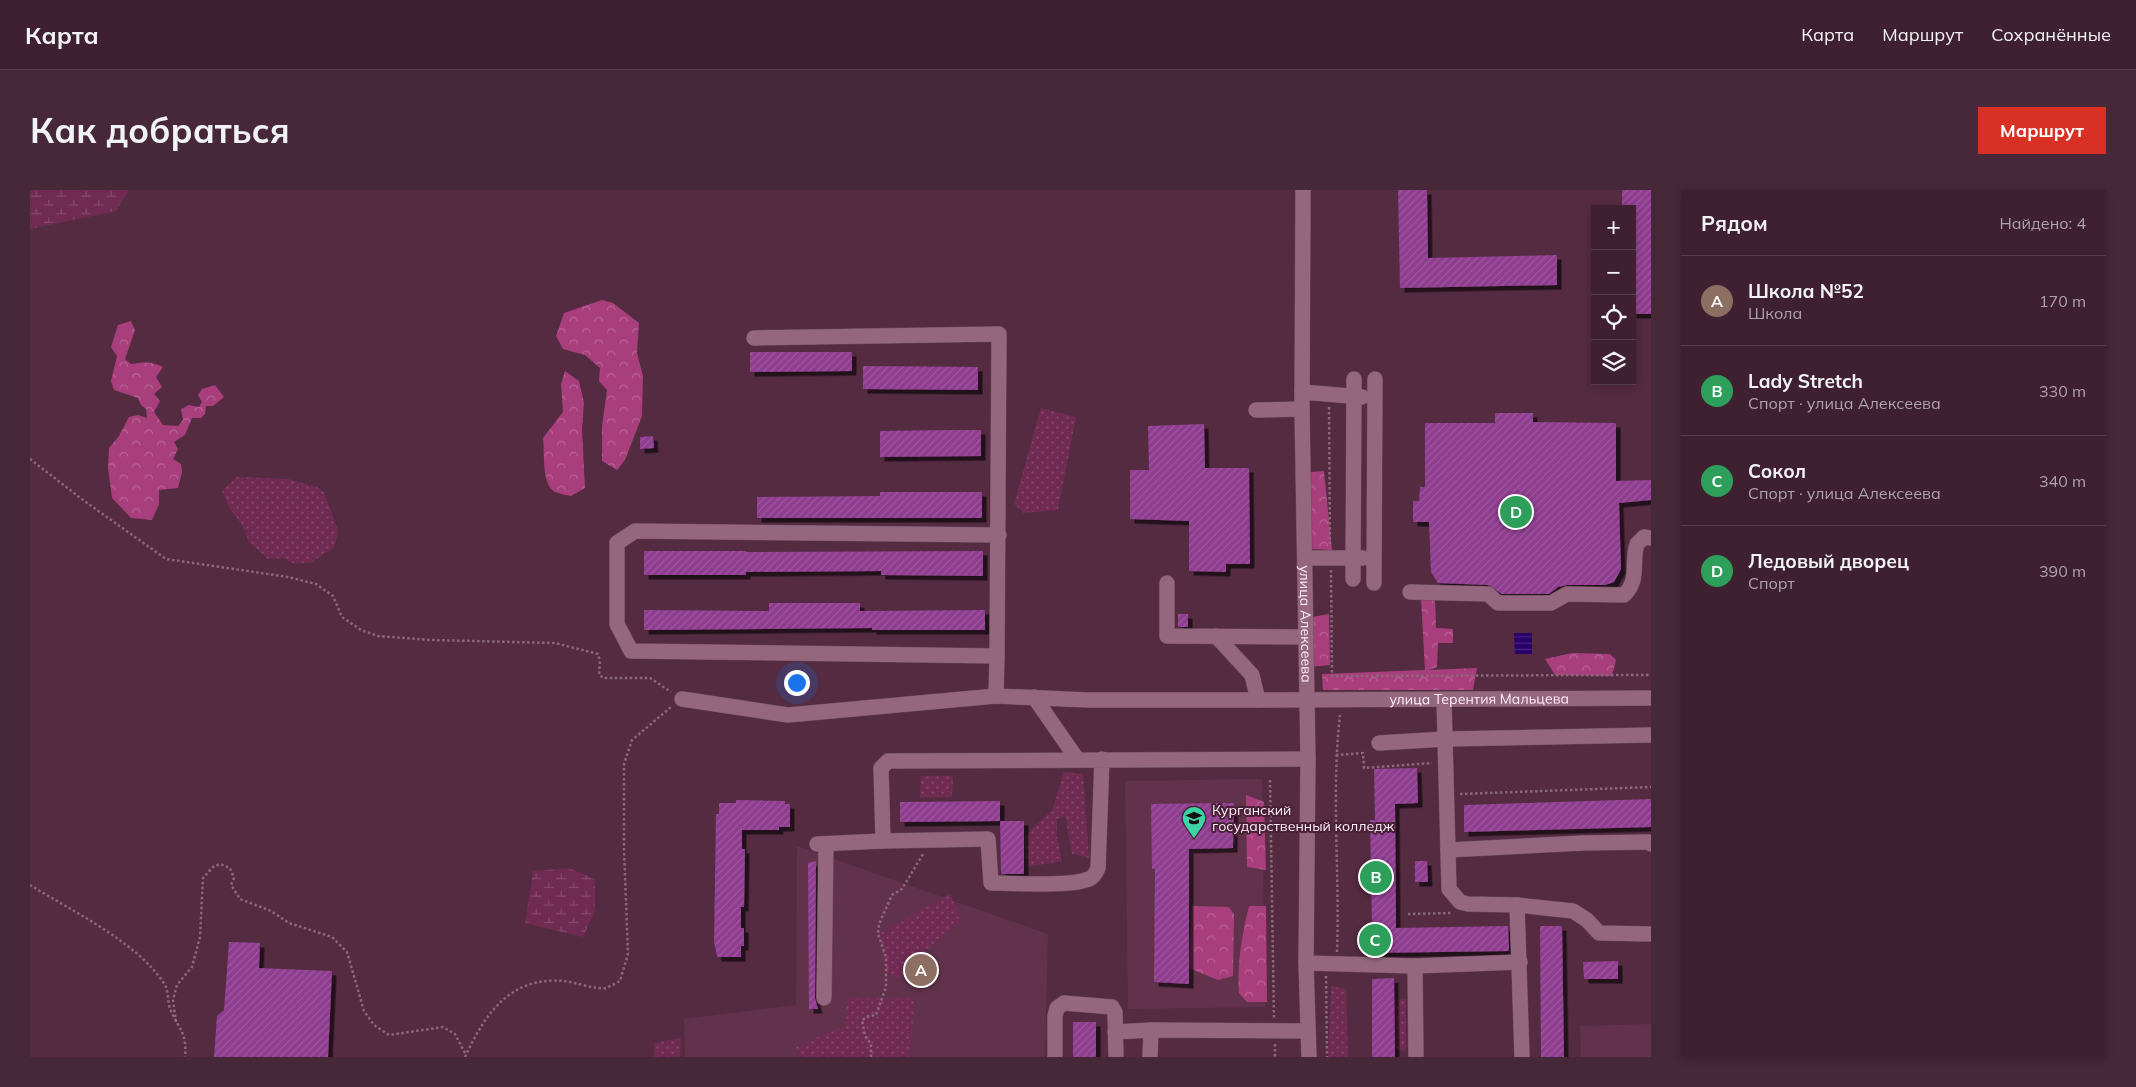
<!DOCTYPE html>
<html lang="ru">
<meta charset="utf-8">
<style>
body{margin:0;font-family:Mulish,sans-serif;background:#462839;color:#f1f3f6}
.controls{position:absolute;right:15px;top:15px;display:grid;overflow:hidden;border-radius:0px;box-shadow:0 2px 8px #0003}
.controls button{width:45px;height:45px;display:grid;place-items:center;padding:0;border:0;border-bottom:1px solid #583e4d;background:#3f2031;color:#f1f3f6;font:25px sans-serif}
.you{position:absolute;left:766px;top:492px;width:18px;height:18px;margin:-12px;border:4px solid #fff;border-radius:50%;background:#1a73e8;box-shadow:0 0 0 8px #1a73e833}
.badge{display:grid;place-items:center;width:32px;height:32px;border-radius:50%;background:#d93025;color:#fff;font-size:16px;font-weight:700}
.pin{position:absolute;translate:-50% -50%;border:2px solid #fff;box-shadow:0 1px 5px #0006}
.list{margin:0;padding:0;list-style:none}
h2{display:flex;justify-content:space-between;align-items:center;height:65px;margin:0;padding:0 20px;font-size:21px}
h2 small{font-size:16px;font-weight:400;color:#ada3ab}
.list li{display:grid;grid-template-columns:32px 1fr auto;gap:15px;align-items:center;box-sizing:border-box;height:90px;padding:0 20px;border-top:1px solid #583e4d}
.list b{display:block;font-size:19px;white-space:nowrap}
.list p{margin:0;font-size:16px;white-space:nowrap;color:#ada3ab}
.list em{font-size:16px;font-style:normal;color:#ada3ab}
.icon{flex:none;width:28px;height:28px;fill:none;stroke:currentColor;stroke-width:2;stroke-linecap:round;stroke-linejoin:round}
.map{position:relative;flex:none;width:1621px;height:867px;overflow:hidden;border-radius:0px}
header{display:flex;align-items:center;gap:30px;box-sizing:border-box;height:70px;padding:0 25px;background:#3f2031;border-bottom:1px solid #583e4d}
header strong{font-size:24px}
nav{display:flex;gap:28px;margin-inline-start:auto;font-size:18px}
.intro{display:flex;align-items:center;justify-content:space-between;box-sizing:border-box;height:120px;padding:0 30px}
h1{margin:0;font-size:35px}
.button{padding:12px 22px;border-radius:0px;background:#d93025;color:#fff;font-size:18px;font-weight:700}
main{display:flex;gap:30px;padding:0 30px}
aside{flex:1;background:#3f2031;border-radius:0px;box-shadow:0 2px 8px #0003}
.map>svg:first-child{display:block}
</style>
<header>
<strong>Карта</strong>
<nav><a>Карта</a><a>Маршрут</a><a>Сохранённые</a></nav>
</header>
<div class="intro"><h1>Как добраться</h1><a class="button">Маршрут</a></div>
<main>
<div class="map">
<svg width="1621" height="867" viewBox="0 0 1621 867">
<defs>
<pattern id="grass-dots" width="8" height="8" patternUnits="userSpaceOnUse" patternTransform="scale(1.25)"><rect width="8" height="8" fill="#702b53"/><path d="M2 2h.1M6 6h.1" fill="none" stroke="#854a6c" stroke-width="1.8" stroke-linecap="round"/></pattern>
<pattern id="forest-crowns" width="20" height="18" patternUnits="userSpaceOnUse" patternTransform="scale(1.25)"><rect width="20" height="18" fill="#a83f7c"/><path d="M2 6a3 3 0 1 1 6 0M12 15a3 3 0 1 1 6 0" fill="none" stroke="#b96496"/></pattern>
<pattern id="wetland-marsh" width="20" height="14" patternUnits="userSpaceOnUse" patternTransform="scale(1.25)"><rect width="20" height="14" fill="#702b53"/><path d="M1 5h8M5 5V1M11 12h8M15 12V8" fill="none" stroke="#854a6c"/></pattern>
<pattern id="water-rules" width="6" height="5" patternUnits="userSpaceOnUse" patternTransform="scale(1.25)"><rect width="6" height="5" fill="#280069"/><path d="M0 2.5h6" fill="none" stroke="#48267f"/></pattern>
<pattern id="building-hatch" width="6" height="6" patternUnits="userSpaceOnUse" patternTransform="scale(1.25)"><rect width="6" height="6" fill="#8e3c8f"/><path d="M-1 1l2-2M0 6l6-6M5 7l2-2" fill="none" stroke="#9f589f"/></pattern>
<filter id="shadow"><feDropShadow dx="4.5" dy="4.5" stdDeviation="0" flood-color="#0009"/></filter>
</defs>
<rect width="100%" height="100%" fill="#542b41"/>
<path fill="#62324c" d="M1232 589 1235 817 1098 819 1095 591Z
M767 656 1018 744 1015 867H655L654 829 766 815Z
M1621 834V867H1551L1550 836Z"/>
<path fill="url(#grass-dots)" d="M1011 218 1046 227 1028 320 994 323 984 314Z
M206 287 258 289 287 297 294 302 308 341 304 358 282 372 265 374 253 368 238 369 219 352 212 335 199 317 192 301Z
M1034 582 1053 584 1059 668 1042 664 1035 626 1027 629V645L1032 671 997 677 994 647 1022 620Z
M891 586H923L922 607H890Z
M920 704 933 730 892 763 881 792 854 782 851 743Z
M1301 796 1316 799 1318 867H1298Z
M818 808H885L879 867H771L766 857 814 836Z
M1376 809V861L1365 859 1364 810Z
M651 848 650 867H624V853Z"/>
<path fill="url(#forest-crowns)" d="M572 110 583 113 609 133 607 163 613 186 612 226 595 270 587 280 572 271V236L577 200 569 191 570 178 555 165 533 159 526 146 534 123Z
M101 131 105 140 95 169 101 174C114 172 122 171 133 177L126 187 132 197 124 204 130 211 124 222 133 235 148 236 153 230 151 219 159 215 169 217 172 212 168 205 172 199 185 195 194 207 183 216H176L175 224 171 228H162L155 245 144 252 148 259 143 269 151 274 152 282 148 298 129 300V314L122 330 101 328 82 308 78 278 79 258 89 246 99 227 108 225 117 228 116 219 111 215 108 208 84 200 81 191 87 166 81 157 88 135Z
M535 181 549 191 554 213 552 239 555 298 541 306C536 305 530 304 525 302 511 294 515 264 513 248L533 222 531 194Z
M1294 281 1302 360 1279 359 1281 282Z
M1391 408H1405L1406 438 1423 439V453H1408L1407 477 1399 480 1447 478 1443 500H1293L1292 484 1395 480Z
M1299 424 1300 475 1279 477 1282 427Z
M1542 463 1580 464 1586 470 1582 486 1525 485 1515 469Z
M1216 605 1234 612 1236 680 1217 677Z
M1162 716 1199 717 1204 724 1203 786 1188 790 1159 778Z
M1219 716H1236L1237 812H1217L1209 803C1207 773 1212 745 1219 716Z"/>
<path fill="url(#wetland-marsh)" d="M0 0H99L86 21 0 39Z
M539 678 565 689V721L553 747 495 733 503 681Z"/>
<path fill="url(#water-rules)" d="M1484 443H1502V464H1485Z"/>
<path fill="url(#building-hatch)" filter="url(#shadow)" d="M1368 0H1397L1398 68 1527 65V95L1370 98Z
M1592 0H1621V124H1602V19H1592Z
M720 162H822V181L720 182Z
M833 176 948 177V200L833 199Z
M1465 223H1503V232L1586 233V291L1621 290V310L1589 313 1591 379 1584 392 1575 395H1537L1528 397 1519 404H1472L1458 395 1408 393 1401 382 1399 332H1383V311H1389L1390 297H1395V233H1465Z
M1174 234 1175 278H1219L1220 374H1196V382L1159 381V331L1100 329V280H1119L1118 236Z
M923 240H951V266L850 267V241Z
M623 246 624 258 610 259V247Z
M850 302H952V328H727V307L850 306Z
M614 361H716V362L953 361V386L851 385V381L716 382V385H614Z
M739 413H830V421L955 420V440H842V438L614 440V420L739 421Z
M1148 424H1158V437H1148Z
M1387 578 1388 613 1365 614 1366 738 1478 736 1479 761 1339 763 1333 757V738H1342L1340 630H1345L1344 579Z
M1621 609V637L1434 642V615Z
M706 610 755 611V614H760V637H749V640H712V659H715L714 717H711V738H714V756H711V767H687L684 752 686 624H689V613H706Z
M970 611V631L870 632V612Z
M1204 613 1203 658 1159 659V794L1124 792 1125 679H1122L1121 614Z
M970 631H994V684H971Z
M786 671 785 808 788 819H779L778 673Z
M1385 671H1397L1398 692H1385Z
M1510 736H1532L1534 867H1511Z
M199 752 230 753 229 778 302 781 298 867H184L187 826 194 820Z
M1588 771V789H1554L1553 772Z
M1364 788 1365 867H1342V789Z
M1043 832H1066V867H1043Z"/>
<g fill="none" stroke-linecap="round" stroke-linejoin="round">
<g stroke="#6b4a5d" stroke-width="16">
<g id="minor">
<path id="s1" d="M1273 0 1272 219 1278 569 1276 773 1279 867"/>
<path d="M724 148 969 144 967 466"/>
<path d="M1272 202 1332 207"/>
<path d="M1226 220 1272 219"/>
<path d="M1275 368H1333"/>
<path d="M1323 389 1324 189"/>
<path d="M1137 393V446L1276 447"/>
<path d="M1344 393 1345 189"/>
<path d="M1380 402 1458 404 1468 413H1521L1537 404 1594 405C1610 390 1601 372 1607 354L1614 347 1621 348"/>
<path id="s2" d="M1186 446 1222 485 1228 510 1621 508"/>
<path d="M966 506 967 466 601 461 587 434V353L605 341 969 345"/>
<path d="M1004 507 1047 569"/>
<path d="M652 509 758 525 966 506 1058 510H1228"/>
<path d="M1414 510 1419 699 1430 712 1438 714 1487 715"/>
<path d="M1349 553 1415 549 1621 545"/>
<path d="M1072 569 1068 678C1066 683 1064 687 1059 689 1039 697 984 693 961 693L958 649 853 651 851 578 858 571 1278 569"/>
<path d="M787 654 853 651"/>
<path d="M1418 660 1553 653 1619 652 1621 654"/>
<path d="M1276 773 1385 776 1490 772"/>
<path d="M1385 776 1386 867"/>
<path d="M794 808 796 654"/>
<path d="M1085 842 1121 840"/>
<path d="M1025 867V826L1027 818 1034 813 1082 817 1085 822 1086 867"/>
<path d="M1120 867 1121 840 1278 841"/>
<path d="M1492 867 1487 715 1543 721 1557 730 1569 743 1621 744"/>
</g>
</g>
<path stroke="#8a697a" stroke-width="2.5" stroke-dasharray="2.5 2.5" stroke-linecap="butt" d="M1299 217 1300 354
M0 269 53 310 136 369 258 387 286 394 303 406 312 427 331 440 348 446 401 450 525 453 568 464 570 471 569 484 573 488H620L641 502
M1301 380 1302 486 1621 485
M1306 565 1333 563 1334 578 1402 573
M1240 590 1244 829
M1430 604 1621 597
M0 695C42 721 109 753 135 795 139 802 137 813 141 821 150 841 157 843 155 867
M1378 724 1422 723
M1307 762C1310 683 1301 604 1310 525
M1296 786 1297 867
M146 832 143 810 147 795 162 777 170 747 173 688 183 677 190 674 200 678 204 688 201 695 210 709 241 721 259 733 302 747 317 762 334 821 344 835 359 845 413 837 425 844 436 865
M1245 854V867
M435 867C455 824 480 786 534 791 545 792 566 800 576 798 581 796 586 793 590 791L598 764 594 659V574L602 550 641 517
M841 867V854L835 846 832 830 839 826 846 825 856 797V767L848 744 849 734 862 705 872 699 893 664"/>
<use href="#minor" stroke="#95677e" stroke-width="15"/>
</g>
<defs>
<g id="university-pin" transform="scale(1.25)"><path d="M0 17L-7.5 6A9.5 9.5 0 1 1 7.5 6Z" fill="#3ad4a5" stroke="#492037"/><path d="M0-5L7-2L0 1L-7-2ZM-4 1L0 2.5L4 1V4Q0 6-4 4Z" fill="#111"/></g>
</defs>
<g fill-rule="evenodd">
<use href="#university-pin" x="1164" y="628"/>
</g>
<g text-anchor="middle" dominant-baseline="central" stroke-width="4" stroke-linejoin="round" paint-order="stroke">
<g font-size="14" fill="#feeef5" stroke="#492037">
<text stroke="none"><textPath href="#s1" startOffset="434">улица Алексеева</textPath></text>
<text stroke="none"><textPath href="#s2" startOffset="300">улица Терентия Мальцева</textPath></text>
</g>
<g font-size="14" fill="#feeef5" stroke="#492037" text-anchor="start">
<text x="1182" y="620">Курганский<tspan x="1182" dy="16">государственный колледж</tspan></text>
</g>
</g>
</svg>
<div class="controls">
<button>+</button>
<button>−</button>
<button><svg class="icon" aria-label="locate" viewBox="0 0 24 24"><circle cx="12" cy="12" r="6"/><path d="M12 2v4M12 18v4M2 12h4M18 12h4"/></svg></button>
<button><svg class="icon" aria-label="layers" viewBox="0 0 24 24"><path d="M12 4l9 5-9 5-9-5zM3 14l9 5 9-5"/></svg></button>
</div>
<div class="you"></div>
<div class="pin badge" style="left:891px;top:780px;background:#8d6e63">A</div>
<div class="pin badge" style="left:1346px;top:687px;background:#2e9e5b">B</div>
<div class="pin badge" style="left:1345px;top:750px;background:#2e9e5b">C</div>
<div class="pin badge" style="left:1486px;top:322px;background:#2e9e5b">D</div>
</div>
<aside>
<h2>Рядом<small>Найдено: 4</small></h2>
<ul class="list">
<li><span class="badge" style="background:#8d6e63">A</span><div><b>Школа №52</b><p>Школа</p></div><em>170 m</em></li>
<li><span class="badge" style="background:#2e9e5b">B</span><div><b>Lady Stretch</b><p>Спорт · улица Алексеева</p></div><em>330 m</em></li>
<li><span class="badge" style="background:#2e9e5b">C</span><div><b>Сокол</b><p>Спорт · улица Алексеева</p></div><em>340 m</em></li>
<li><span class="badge" style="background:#2e9e5b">D</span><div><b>Ледовый дворец</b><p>Спорт</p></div><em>390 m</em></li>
</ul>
</aside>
</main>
